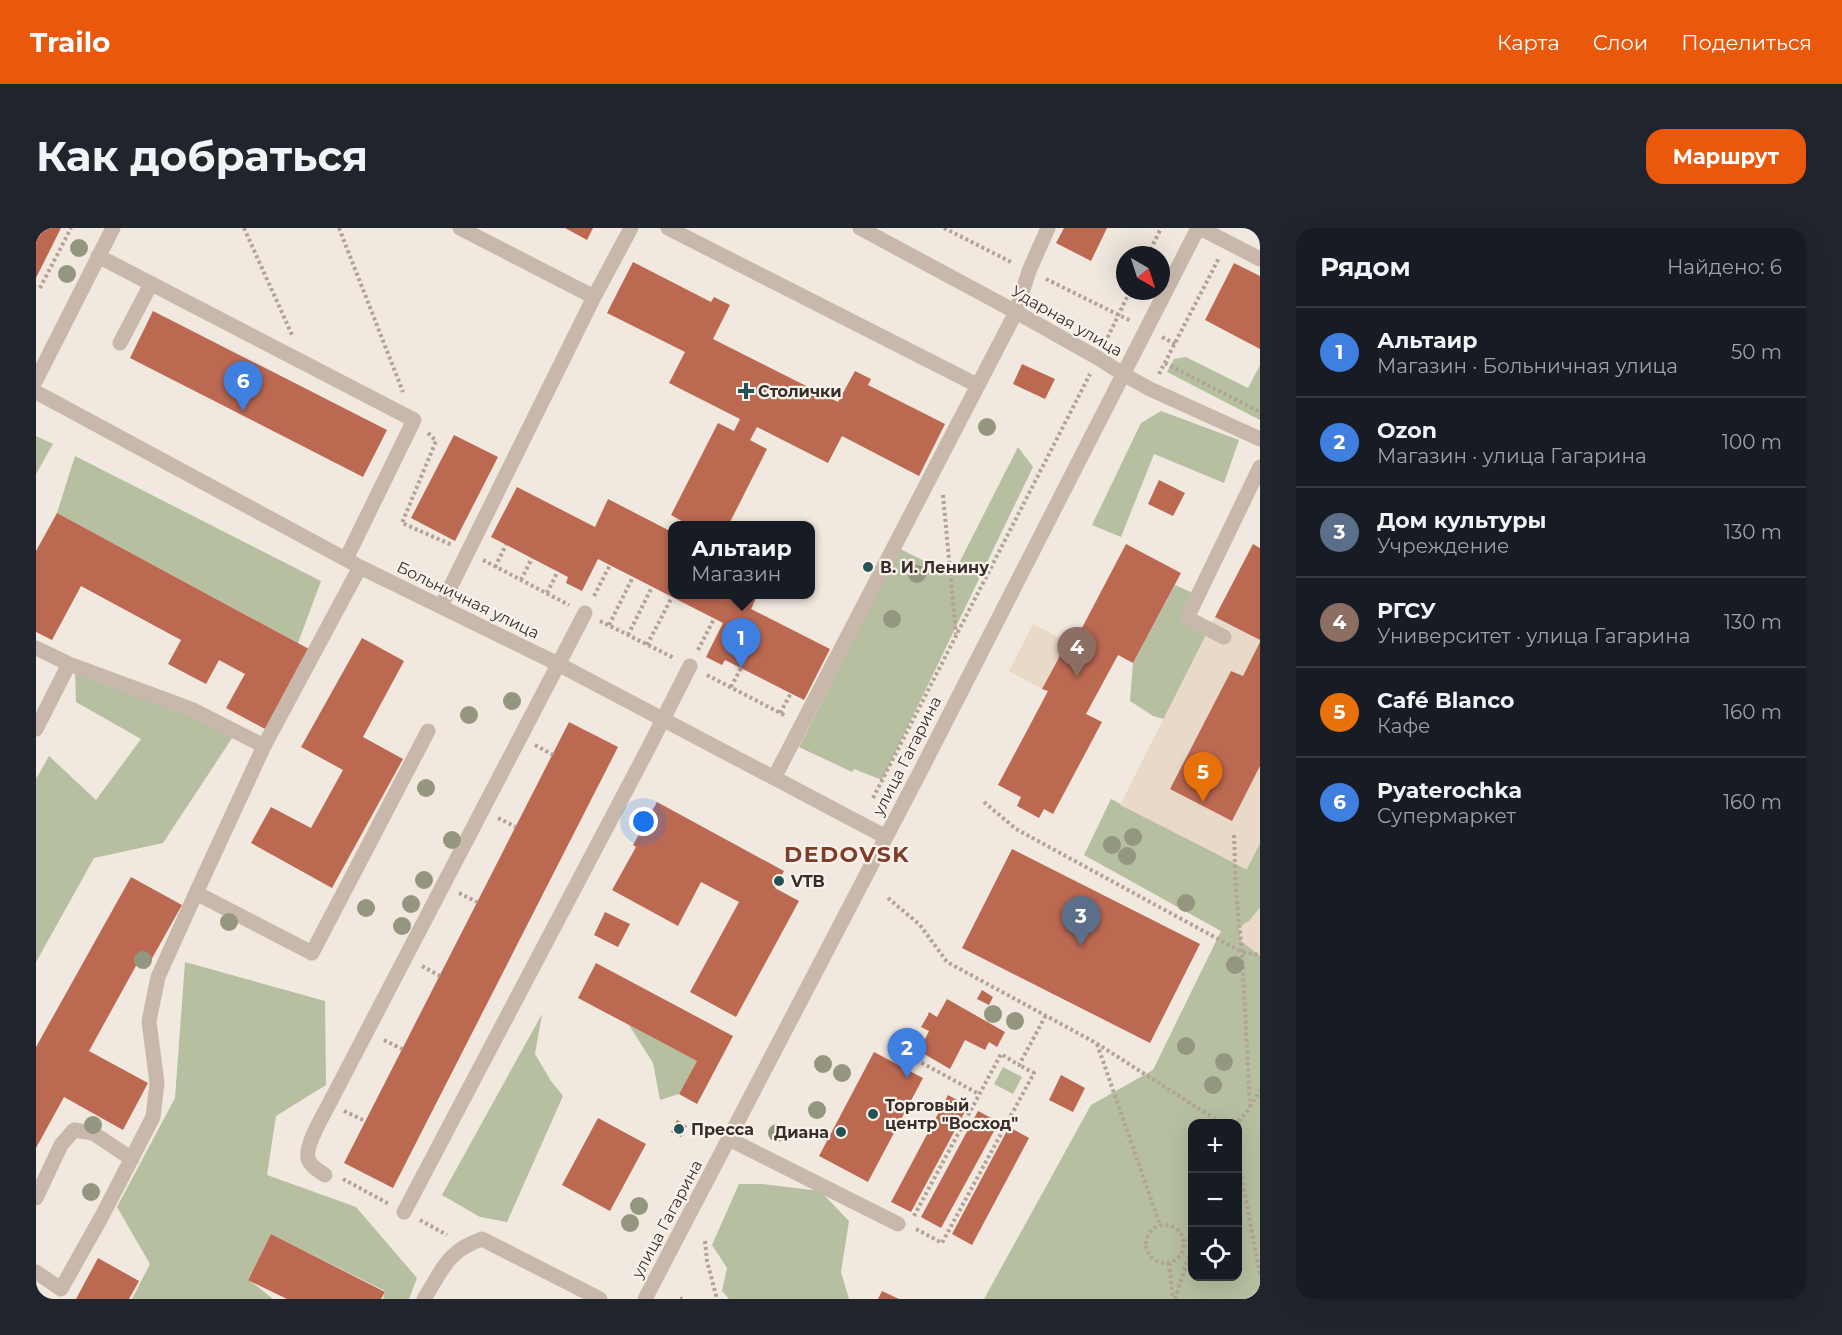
<!DOCTYPE html>
<html lang="ru">
<meta charset="utf-8">
<style>
body{margin:0;font-family:Montserrat,sans-serif;background:#20242c;color:#f1f3f6}
.controls{position:absolute;right:18px;bottom:18px;display:grid;overflow:hidden;border-radius:12px;box-shadow:0 6px 24px #0002}
.controls button{width:54px;height:54px;display:grid;place-items:center;padding:0;border:0;border-bottom:2px solid #363941;background:#171b24;color:#f1f3f6;font:30px sans-serif}
.compass{position:absolute;left:1080px;top:18px;width:54px;height:54px;border-radius:50%;background:#171b24;box-shadow:0 6px 24px #0002;rotate:141deg}
.you{position:absolute;left:608px;top:594px;width:21px;height:21px;margin:-15px;border:4px solid #fff;border-radius:50%;background:#1a73e8;box-shadow:0 0 0 9px #1a73e833}
.badge{display:grid;place-items:center;width:39px;height:39px;border-radius:50%;background:#ea580c;color:#fff;font-size:20px;font-weight:700}
.pin{position:absolute;translate:-50% -50px;filter:drop-shadow(0 2px 3px #0008)}
.pin::after{content:'';position:absolute;top:32px;width:21px;height:18px;background:inherit;clip-path:polygon(0 0,100% 0,50% 100%)}
.popup{position:absolute;left:632px;top:293px;width:147px;height:78px;box-sizing:border-box;display:grid;place-content:center;border-radius:12px;background:#171b24;filter:drop-shadow(0 2px 4px #0005);font-size:20px;white-space:nowrap;color:#9ea1a6}
.popup b{font-size:22px;color:#f1f3f6}
.popup::after{content:'';position:absolute;left:50%;top:100%;margin-left:-12px;border:12px solid transparent;border-top-color:#171b24}
.list{margin:0;padding:0;list-style:none}
h2{display:flex;justify-content:space-between;align-items:center;height:78px;margin:0;padding:0 24px;font-size:26px}
h2 small{font-size:20px;font-weight:400;color:#9ea1a6}
.list li{display:grid;grid-template-columns:39px 1fr auto;gap:18px;align-items:center;box-sizing:border-box;height:90px;padding:0 24px;border-top:2px solid #363941}
.list b{display:block;font-size:22px;white-space:nowrap}
.list p{margin:0;font-size:20px;white-space:nowrap;color:#9ea1a6}
.list em{font-size:20px;font-style:normal;color:#9ea1a6}
.icon{flex:none;width:33px;height:33px;fill:none;stroke:currentColor;stroke-width:2;stroke-linecap:round;stroke-linejoin:round}
.map{position:relative;flex:none;width:1224px;height:1071px;overflow:hidden;border-radius:18px}
header{display:flex;align-items:center;gap:36px;box-sizing:border-box;height:84px;padding:0 30px;background:#ea580c;color:#fff}
header strong{font-size:28px}
nav{display:flex;gap:33px;margin-inline-start:auto;font-size:21px}
.intro{display:flex;align-items:center;justify-content:space-between;box-sizing:border-box;height:144px;padding:0 36px}
h1{margin:0;font-size:42px}
.button{padding:15px 27px;border-radius:18px;background:#ea580c;color:#fff;font-size:21px;font-weight:700}
main{display:flex;gap:36px;padding:0 36px}
aside{flex:1;background:#171b24;border-radius:18px;box-shadow:0 6px 24px #0002}
.map>svg:first-child{display:block}
</style>
<header>
<strong>Trailo</strong>
<nav><a>Карта</a><a>Слои</a><a>Поделиться</a></nav>
</header>
<div class="intro"><h1>Как добраться</h1><a class="button">Маршрут</a></div>
<main>
<div class="map">
<svg width="1224" height="1071" viewBox="0 0 1224 1071">
<rect width="100%" height="100%" fill="#f1e8df"/>
<path fill="#b6bfa0" fill-rule="evenodd" d="M1150 129 1212 160 1224 137V192L1131 144 1138 131Z
M1125 183 1203 212 1188 255 1118 226 1085 309 1056 297 1105 195Z
M0 208 17 216 0 246Z
M982 219 997 239 846 552 818 541 816 544 763 519 864 321 917 347Z
M39 228 285 353 262 415 21 285Z
M1139 357 1159 366 1152 390 1173 401 1128 491 1117 488 1094 473 1097 435Z
M39 441 204 498 127 615 58 630 0 734V551L13 528 60 572 105 511 40 474Z
M1075 571 1210 641 1224 615V1071H948L1055 877 1117 842 1185 703 1048 627ZM1156 896H1202V1048H1156Z
M149 734 289 773 290 857 240 888 231 947 320 979 381 1050 373 1071H347L349 1063 235 1006 212 1051 237 1071H96L114 1036 81 979 139 870Z
M506 786 499 826 515 853 527 868 471 994 444 989 406 967Z
M593 797 661 833 643 866 624 872 617 835Z
M967 839 986 849 977 866 958 856Z
M703 956H726L784 963 813 993 805 1044 813 1071H693L686 1063 691 1040 676 1017Z"/>
<path fill="#e8d9c8" d="M1179 389 1224 412V414L1207 448 1195 443 1135 561 1224 538V615L1211 641 1084 577Z
M997 396 1031 414 1006 461 973 443Z
M1224 679V728L1205 713 1203 699 1213 693Z"/>
<path fill="#bc6952" d="M0 0H25L0 50Z
M529 0H557L551 12Z
M1028 0H1071L1055 33 1020 15Z
M597 34 675 74 678 69 694 77 677 111 802 174 819 143 835 151 832 157 909 196 883 248 806 208 792 235 721 199 714 212 731 221 692 298H651V296L635 287 682 195 698 203 704 191 633 155 649 124 571 85Z
M1198 35 1224 48V121L1169 92Z
M117 83 351 202 327 249 94 130Z
M986 136 1019 151 1009 171 977 156Z
M418 207 462 229 419 313 375 290Z
M1123 252 1149 265 1137 288 1112 276Z
M481 259 559 299 572 271 636 304V366H722L715 381 794 421 768 472 689 432 686 437 670 429 687 395 562 331 546 363 530 355 532 349 455 309Z
M21 285 273 421 229 501 190 480 209 446 183 432 170 456 132 436 145 412 45 358 16 412 0 404V323Z
M1090 316 1145 345 1097 435 1082 427 1050 486 1066 494 1017 586 1008 581 1003 590 981 578 985 569 962 557 1012 463 1006 461 1019 437 1031 414 1037 417Z
M1217 316 1224 320V412L1179 389Z
M326 410 368 433 327 509 367 531 296 660 215 615 235 579 275 600 307 542 265 519Z
M1224 414V538L1196 593 1134 561 1195 443 1207 448Z
M533 494 582 519 357 960 308 935Z
M621 574 748 643 739 660 763 673 700 789 654 764 703 674 665 654 642 698 576 662 600 619 597 617Z
M976 621 1164 716 1114 815 926 720Z
M95 649 146 677 110 741 101 736 53 823 112 855 87 902 28 869 0 920V819Z
M569 684 594 696 582 719 558 707Z
M560 735 697 808 661 876 643 866 661 833 542 770Z
M946 762 957 769 953 777 941 771Z
M911 771 969 804 961 819 953 814 949 822 929 812 914 841 883 823 893 803 885 799 892 787 893 784 901 789Z
M838 824 887 850 832 954 783 928Z
M1025 847 1049 860 1037 884 1013 872Z
M912 867 932 878 875 984 855 974Z
M942 883 963 894 905 1000 885 989Z
M562 890 610 916 574 983 526 957Z
M641 892 651 898 645 909 635 904Z
M973 899 993 910 936 1017 916 1006Z
M235 1006 349 1064 345 1071H251L212 1052Z
M62 1030 103 1053 93 1071H40Z
M846 1063 863 1071H842Z"/>
<g fill="none" stroke-linecap="round" stroke-linejoin="round">
<path stroke="#b4a296" stroke-width="4" stroke-dasharray="3 3" stroke-linecap="butt" d="M208 0 256 107
M303 0 367 164
M908 0 977 35
M1112 27 1125 0
M1010 51 1095 93
M4 60 35 0
M1126 109 1139 116
M1069 115 1094 63
M1129 135 1224 184
M1123 146 1183 30
M392 205 400 213 366 295 416 317
M907 267 920 406
M447 332 533 377
M459 339 470 317
M485 352 496 330
M511 365 522 343
M558 368 574 337
M564 393 638 430
M573 397 597 349
M592 407 616 359
M611 417 636 369
M662 422 678 391
M671 447 750 488
M695 459 705 440
M744 485 755 465
M499 517 517 527
M837 570 1054 146
M948 574 980 601 1206 724 1224 727
M462 590 480 599
M1198 607 1200 664 1206 724 1214 880 1200 896
M423 665 441 674
M852 670 884 697 911 734 1060 815 1187 896
M386 738 404 748
M348 812 366 821
M1061 816 1124 997
M875 829 943 866
M1214 879 1224 862
M308 883 329 893
M1202 931 1224 1046
M307 951 353 976
M878 988 965 826 983 837 1010 787
M384 992 411 1007
M1110 1016a19 19 0 1 1 38 0a19 19 0 1 1-38 0Z
M880 1001 906 1015 998 845 983 837
M669 1013 671 1033 681 1071
M1133 1035 1137 1070
M644 1070 646 1071
M1139 1071 1156 1018"/>
<path stroke="#c8b8ac" stroke-width="15" d="M424 0 558 69
M632 0 941 157
M824 0 980 84 1062 130 1087 146 1114 161 1224 211
M1164 0 1224 31
M62 28 378 192 310 331
M84 115 115 56
M0 152 77 0
M0 164 324 339 522 436 850 609
M324 339 228 518 160 665 276 725 392 503
M405 378 558 69 595 0
M1188 409 1151 390 1224 239
M0 420 33 436 155 481 228 518
M0 501 33 436
M738 550 980 84 993 43 1012 0
M693 911 862 996
M289 947C282 942 274 938 272 930 269 917 287 888 293 876L549 385
M0 970 25 917 38 902 57 905 96 931
M368 984 614 517 654 438
M0 1044 25 1061 66 988 117 889 121 855 113 793 122 749 160 665
M388 1071C407 1041 411 1023 446 1011L564 1071
M609 1071 885 542 1162 0"/>
</g>
<g fill="#94967f">
<circle cx="43" cy="20" r="9"/>
<circle cx="31" cy="46" r="9"/>
<circle cx="951" cy="199" r="9"/>
<circle cx="881" cy="346" r="9"/>
<circle cx="856" cy="391" r="9"/>
<circle cx="476" cy="473" r="9"/>
<circle cx="433" cy="487" r="9"/>
<circle cx="390" cy="560" r="9"/>
<circle cx="1097" cy="609" r="9"/>
<circle cx="416" cy="612" r="9"/>
<circle cx="1076" cy="617" r="9"/>
<circle cx="1091" cy="628" r="9"/>
<circle cx="388" cy="652" r="9"/>
<circle cx="1150" cy="675" r="9"/>
<circle cx="375" cy="676" r="9"/>
<circle cx="330" cy="680" r="9"/>
<circle cx="193" cy="694" r="9"/>
<circle cx="366" cy="698" r="9"/>
<circle cx="107" cy="732" r="9"/>
<circle cx="1199" cy="737" r="9"/>
<circle cx="957" cy="786" r="9"/>
<circle cx="979" cy="793" r="9"/>
<circle cx="1150" cy="818" r="9"/>
<circle cx="1188" cy="834" r="9"/>
<circle cx="787" cy="836" r="9"/>
<circle cx="806" cy="845" r="9"/>
<circle cx="1177" cy="857" r="9"/>
<circle cx="781" cy="882" r="9"/>
<circle cx="57" cy="897" r="9"/>
<circle cx="741" cy="905" r="9"/>
<circle cx="55" cy="964" r="9"/>
<circle cx="603" cy="978" r="9"/>
<circle cx="594" cy="995" r="9"/>
</g>
<g fill="#235355" stroke="#f9f2eb" stroke-width="2">
<path d="M707 154h6v6h6v6h-6v6h-6v-6h-6v-6h6z"/>
<circle cx="832" cy="339" r="6"/>
<circle cx="743" cy="653" r="6"/>
<circle cx="837" cy="886" r="6"/>
<circle cx="643" cy="901" r="6"/>
<circle cx="805" cy="904" r="6"/>
</g>
<g text-anchor="middle" dominant-baseline="central" stroke-width="4.5" stroke-linejoin="round" paint-order="stroke">
<g font-size="16" fill="#372e2a" stroke="#f9f2eb">
<text transform="translate(1031 93) rotate(30)">Ударная улица</text>
<text transform="translate(432 372) rotate(26)">Больничная улица</text>
<text transform="translate(871 528) rotate(-63)">улица Гагарина</text>
<text transform="translate(631 991) rotate(-62)">улица Гагарина</text>
</g>
<g font-size="16" font-weight="bold" fill="#372e2a" stroke="#f9f2eb" text-anchor="start">
<text x="722" y="163">Столички</text>
<text x="844" y="339">В. И. Ленину</text>
<text x="755" y="653">VTB</text>
<text x="849" y="877">Торговый<tspan x="849" dy="18">центр "Восход"</tspan></text>
<text x="655" y="901">Пресса</text>
<text x="793" y="904" text-anchor="end">Диана</text>
</g>
<g font-size="22" font-weight="bold" letter-spacing="1.5" fill="#803c2a" stroke="#f9f2eb">
<text x="811" y="626">DEDOVSK</text>
</g>
</g>
</svg>
<div class="controls">
<button>+</button>
<button>−</button>
<button><svg class="icon" aria-label="locate" viewBox="0 0 24 24"><circle cx="12" cy="12" r="6"/><path d="M12 2v4M12 18v4M2 12h4M18 12h4"/></svg></button>
</div>
<svg class="compass" viewBox="-18 -18 36 36"><path d="M0-13l5 13h-10z" fill="#e53935"/><path d="M0 13l5-13h-10z" fill="#9ea1a6"/></svg>
<div class="you"></div>
<div class="pin badge" style="left:705px;top:440px;background:#3f7fe0">1</div>
<div class="popup"><b>Альтаир</b>Магазин</div>
<div class="pin badge" style="left:871px;top:850px;background:#3f7fe0">2</div>
<div class="pin badge" style="left:1045px;top:718px;background:#5c6f8a">3</div>
<div class="pin badge" style="left:1041px;top:449px;background:#8d6e63">4</div>
<div class="pin badge" style="left:1167px;top:574px;background:#e8710a">5</div>
<div class="pin badge" style="left:207px;top:183px;background:#3f7fe0">6</div>
</div>
<aside>
<h2>Рядом<small>Найдено: 6</small></h2>
<ul class="list">
<li><span class="badge" style="background:#3f7fe0">1</span><div><b>Альтаир</b><p>Магазин · Больничная улица</p></div><em>50 m</em></li>
<li><span class="badge" style="background:#3f7fe0">2</span><div><b>Ozon</b><p>Магазин · улица Гагарина</p></div><em>100 m</em></li>
<li><span class="badge" style="background:#5c6f8a">3</span><div><b>Дом культуры</b><p>Учреждение</p></div><em>130 m</em></li>
<li><span class="badge" style="background:#8d6e63">4</span><div><b>РГСУ</b><p>Университет · улица Гагарина</p></div><em>130 m</em></li>
<li><span class="badge" style="background:#e8710a">5</span><div><b>Café Blanco</b><p>Кафе</p></div><em>160 m</em></li>
<li><span class="badge" style="background:#3f7fe0">6</span><div><b>Pyaterochka</b><p>Супермаркет</p></div><em>160 m</em></li>
</ul>
</aside>
</main>
